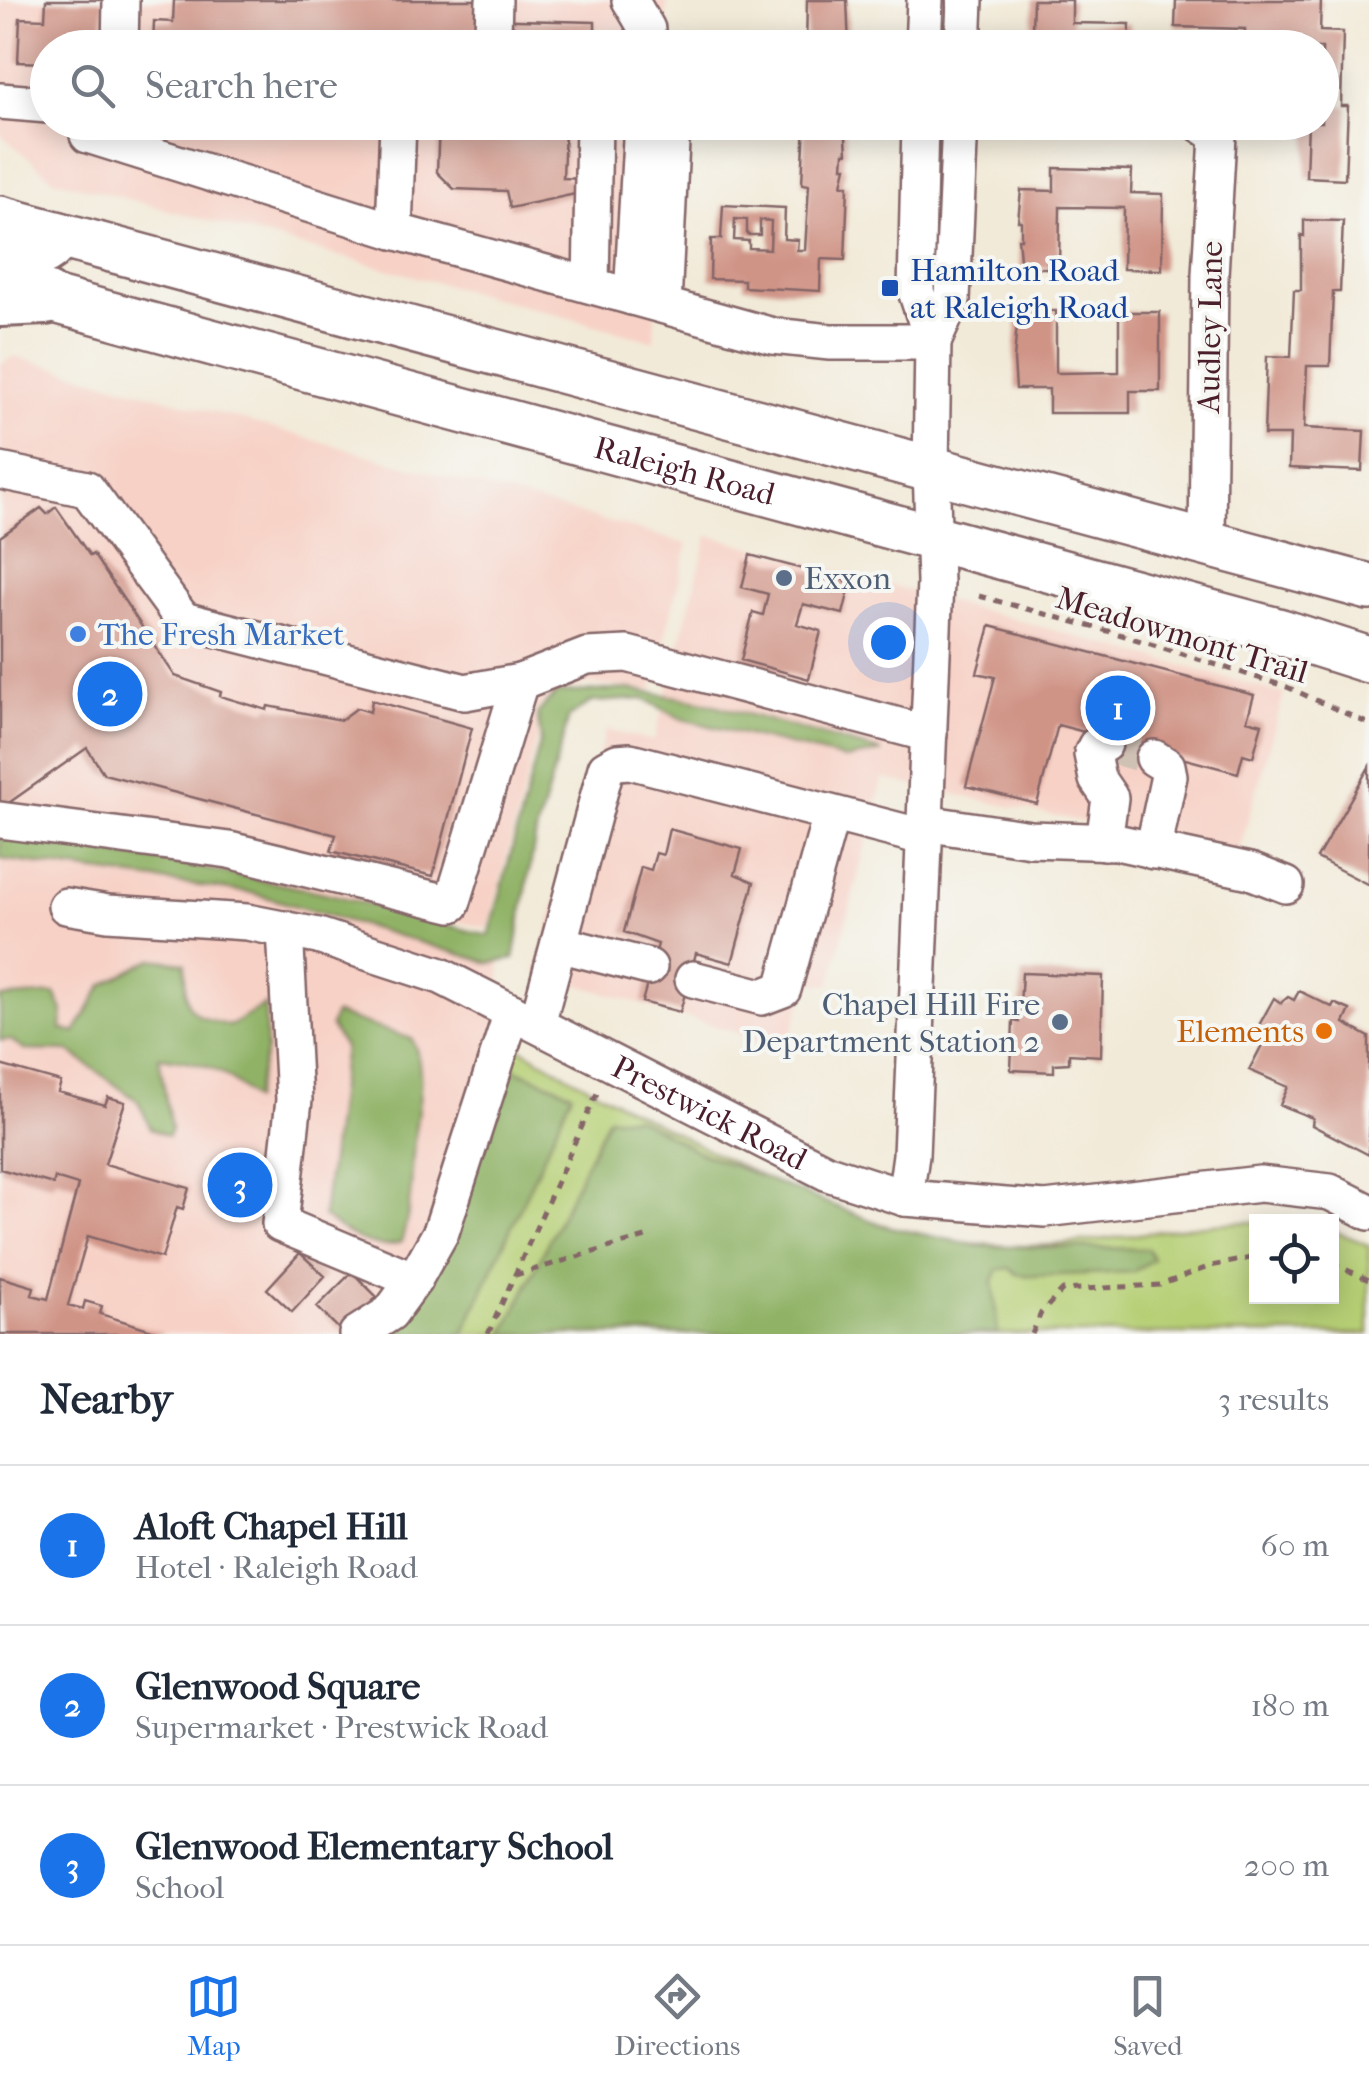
<!DOCTYPE html>
<meta charset="utf-8">
<style>
body{margin:0;font-family:"IM FELL French Canon",serif;background:#f6f6f7;color:#1f2937}
.controls{position:absolute;right:30px;bottom:30px;display:grid;overflow:hidden;border-radius:0px;box-shadow:0 5px 25px #0003}
.controls button{width:90px;height:90px;display:grid;place-items:center;padding:0;border:0;border-bottom:2px solid #e0e1e3;background:#fff;color:#1f2937;font:50px sans-serif}
.you{position:absolute;left:888px;top:642px;width:35px;height:35px;margin:-25px;border:8px solid #fff;border-radius:50%;background:#1a73e8;box-shadow:0 0 0 15px #1a73e833}
.badge{display:grid;place-items:center;width:65px;height:65px;border-radius:50%;background:#1a73e8;color:#fff;font-size:32px;font-weight:700}
.pin{position:absolute;translate:-50% -50%;border:5px solid #fff;box-shadow:0 2px 10px #0006}
.list{margin:0;padding:0;list-style:none}
h2{display:flex;justify-content:space-between;align-items:center;height:130px;margin:0;padding:0 40px;font-size:42px}
h2 small{font-size:32px;font-weight:400;color:#747a83}
.list li{display:grid;grid-template-columns:65px 1fr auto;gap:30px;align-items:center;box-sizing:border-box;height:160px;padding:0 40px;border-top:2px solid #e0e1e3}
.list b{display:block;font-size:38px;white-space:nowrap}
.list p{margin:0;font-size:32px;white-space:nowrap;color:#747a83}
.list em{font-size:32px;font-style:normal;color:#747a83}
.icon{flex:none;width:55px;height:55px;fill:none;stroke:currentColor;stroke-width:2;stroke-linecap:round;stroke-linejoin:round}
.map{position:relative;flex:none;width:1369px;height:1334px;overflow:hidden}
.search{position:absolute;background:#fff;box-shadow:0 5px 25px #0003;left:30px;right:30px;top:30px;height:110px;display:flex;align-items:center;gap:25px;box-sizing:border-box;padding:0 35px;border-radius:55px;color:#747a83;font-size:38px}
.sheet{height:610px;background:#fff}
nav{display:flex;justify-content:space-around;align-items:center;box-sizing:border-box;height:140px;border-top:2px solid #e0e1e3;background:#fff;font-size:28px;color:#747a83}
nav a{display:grid;justify-items:center;gap:5px}
nav .on{color:#1a73e8}
.map>svg:first-child{display:block}
</style>
<div class="map">
<svg width="1369" height="1334" viewBox="0 0 1369 1334">
<rect width="100%" height="100%" fill="#f6f6f2"/>
<filter id="ink" filterUnits="userSpaceOnUse"><feTurbulence type="fractalNoise" baseFrequency=".01" numOctaves="2"/><feDisplacementMap in="SourceGraphic" scale="20" xChannelSelector="R" yChannelSelector="G"/><feConvolveMatrix kernelMatrix="1 2 1 2 8 2 1 2 1" color-interpolation-filters="sRGB"/></filter>
<filter id="wash" filterUnits="userSpaceOnUse"><feTurbulence type="fractalNoise" baseFrequency=".0048" numOctaves="4" result="noise"/><feDisplacementMap in="SourceGraphic" scale="40" xChannelSelector="R" yChannelSelector="G"/><feGaussianBlur stdDeviation="2.25" result="paint"/><feColorMatrix in="noise" values="0 0 0 0 0 0 0 0 0 0 0 0 0 0 0 0 0 1.4 0 .05"/><feComposite in="paint" operator="in"/></filter>
<g filter="url(#wash)">
<rect width="100%" height="100%" fill="#f2ead8"/>
<path fill="#f7d1c6" d="M0 0H667L665 47 48 48V122L663 123 654 341 53 179 0 134Z
M14 356 688 544 652 690 589 684 553 694 534 713 538 734 488 928 0 831V364Z
M708 535 1284 694 1238 855 883 779 830 985 808 982 787 1048 536 972 606 730 654 741Z
M0 853 266 890 500 958 502 1037 456 1334H0Z"/>
<path fill="#b6cf74" stroke="#807750" stroke-width="2.5" d="M502 1037C558 1071 616 1102 674 1132 773 1184 879 1238 993 1245 1081 1252 1169 1222 1256 1222V1296H1332V1230L1369 1245V1334H456Z"/>
<path fill="#90b266" stroke="#6d6848" stroke-width="2.5" d="M629 689 700 701 882 752 845 759 682 719 644 699 591 702 569 717 536 833 514 959 490 963 252 893 0 859V837L182 864 330 894 489 936 541 739 537 714 557 693Z
M152 959 185 963C185 1010 184 1014 230 1026L265 1005 266 1050 253 1100C224 1066 202 1063 159 1057L171 1129 168 1136 151 1129 138 1101 69 1051 24 1050 11 1040H0V998L55 994 63 1011 61 1029 75 1033 103 985Z
M335 1014 412 1039C426 1069 419 1101 415 1132 410 1173 414 1201 401 1242 373 1254 346 1233 323 1217L344 1047 330 1026Z
M508 1066 572 1093 463 1334H400L430 1281Z
M608 1117H636L699 1152 885 1226 977 1246 1148 1249 1153 1259 1133 1272 1033 1276 1017 1274 1009 1268 998 1270 993 1280 998 1334H504Z"/>
<g id="blocks">
<path fill="#d09487" fill-rule="evenodd" d="M46 0H103L102 48H48V63L18 62 20 18 45 19Z
M174 0H478L477 19 595 22V31L477 27 476 39 461 38V48H153L154 21 173 22Z
M807 0H847L849 48H806Z
M1033 0H1072V23L1130 24 1129 48H1054V30H1032Z
M1176 0H1321L1320 31 1343 32 1341 106H1348L1345 179 1306 177 1308 122H1322V48H1304V39L1245 37V29L1175 27Z
M439 122H555L554 128 565 129 563 178 581 179 580 193 510 208 506 191 454 189 437 172Z
M805 122H845L847 153H844L843 167H846L842 185H848L845 260 821 259 820 291 744 287V280L710 279 711 239H721L723 205 785 208 784 239 798 240 797 250H805L809 185 802 184ZM735 219 747 220V235H760V220L771 221 770 249 749 248V241L734 240Z
M1054 168 1132 170 1131 193 1163 194 1162 270 1123 269 1124 208 1060 207 1059 268H1021L1018 239H1021V221H1018L1021 190 1054 191Z
M1304 220 1343 221 1340 292H1333L1330 366H1307L1304 428 1364 431 1362 471 1289 468 1290 435H1264L1267 356 1291 357 1294 290H1301V235L1304 236Z
M1018 311H1056V373L1119 372V312H1160V391H1130V413H1049V389H1016L1014 360Z
M56 507 90 556 93 554 175 676 221 692 220 696 267 710 268 706 341 720 357 708 370 712 372 700 472 728 433 876 331 851 336 835 104 774 87 748 0 809V537L41 508 47 514Z
M750 555 851 582 843 614 803 604 797 624 821 631 809 679 741 660 753 612 763 615 768 594 742 587Z
M990 626 1254 695 1247 720 1262 724 1253 757 1243 754 1238 773 1058 725 1037 804 966 786 995 677 977 673Z
M1369 767V885L1317 858Z
M669 829 742 849 735 874 754 882 732 963 696 953 680 1012 642 1002 658 944 624 932 641 867 651 870 656 853 663 855Z
M1022 973 1103 976 1101 1056 1069 1054V1063L1054 1064V1072L1011 1070 1013 1021 1019 1022Z
M1299 991 1332 1007 1334 1003 1350 1010 1344 1023 1369 1037V1155L1312 1125 1313 1118 1280 1105 1288 1087 1249 1070 1263 1043 1252 1038 1274 998 1281 1003 1288 997 1294 1000Z
M0 1065 61 1082 58 1092 105 1105 108 1097 125 1102 105 1164 189 1188 183 1209 177 1207 162 1258 88 1236 68 1305 83 1309 85 1301 102 1306 100 1314 165 1334H0V1277L34 1287 32 1295 48 1299 78 1185 55 1178 53 1184 0 1169Z
M300 1253 325 1276 292 1312 267 1289Z
M352 1272 377 1297 342 1332 317 1307Z"/>
</g>
</g>
<g filter="url(#ink)">
<use href="#blocks" fill-opacity="0" stroke="#856668" stroke-width="2.5"/>
<g fill="none" stroke-linecap="round" stroke-linejoin="round">
<path stroke="#d0c1b5" stroke-width="35" stroke-dasharray="35 18" stroke-linecap="butt" d="M1104 744 1154 758"/>
<g stroke="#856668" stroke-width="40">
<g id="minor">
<path d="M494 0 493 33 501 41 518 48"/>
<path d="M630 0 647 29 646 48"/>
<path d="M120 48 121 0"/>
<path d="M923 48 925 0"/>
<path d="M963 48 965 0"/>
<path d="M0 101 48 105"/>
<path d="M91 122 88 135 394 231 773 336 830 342H933"/>
<path d="M1198 122 1218 136 1210 275 1207 542"/>
<path d="M394 231 398 122"/>
<path d="M591 285 594 122"/>
<path d="M632 297 642 122"/>
<path d="M663 305 672 122"/>
<path d="M933 342 952 300 960 122"/>
<path d="M0 471 87 489 183 620 465 692 520 682 452 904 229 850 0 820"/>
<path d="M520 682 587 656 627 654 929 734"/>
<path d="M1104 744 1096 746 1092 754 1097 779 1110 798 1104 842"/>
<path d="M924 823 1031 839 1116 842 1250 871 1286 885"/>
<path d="M1153 851 1169 776 1167 766 1154 758"/>
<path id="s1" d="M66 906 108 913 247 922 318 936 441 976 828 1173 905 1198 1045 1209 1260 1184 1330 1192 1369 1212"/>
<path d="M285 929 294 1100 280 1224 414 1280 390 1313 357 1334"/>
<path d="M559 944 649 967"/>
<path d="M693 979 762 997 783 989 831 815"/>
<path d="M537 1024 606 768 617 762 630 761 923 837"/>
<path d="M905 1198 911 1155 935 582 931 469 933 342 916 291 920 122"/>
<path d="M414 1280 441 1232 512 1012"/>
</g>
</g>
<g stroke="#856668" stroke-width="50">
<g id="major">
<path d="M0 219 1369 587"/>
<path d="M0 255C23 259 48 259 59 235"/>
<path id="s2" d="M11 288 1281 632 1369 660"/>
</g>
</g>
<g stroke="#856668" stroke-width="58">
<path id="highway" d="M0 300 45 298"/>
</g>
<path stroke="#856668" stroke-width="5" stroke-dasharray="8 8" stroke-linecap="butt" d="M979 596 1122 635 1287 687 1369 724
M1332 1263 1369 1280
M515 1275 649 1236
M488 1334 598 1091
M1032 1334 1041 1313 1063 1290 1160 1285 1211 1266 1256 1257"/>
<use href="#minor" stroke="#fff" stroke-width="35"/>
<use href="#major" stroke="#fff" stroke-width="45"/>
<use href="#highway" stroke="#fff" stroke-width="52"/>
</g>
</g>
<rect fill="#1a4fb4" stroke="#f6f6f2" stroke-width="4" x="880" y="278" width="20" height="20" rx="5"/>
<g fill="#5c6f8a" stroke="#f6f6f2" stroke-width="4">
<circle cx="784" cy="578" r="10"/>
<circle cx="1060" cy="1022" r="10"/>
</g>
<circle fill="#3f7fe0" stroke="#f6f6f2" stroke-width="4" cx="78" cy="634" r="10"/>
<circle fill="#e8710a" stroke="#f6f6f2" stroke-width="4" cx="1324" cy="1031" r="10"/>
<g text-anchor="middle" dominant-baseline="central" stroke-width="8" stroke-linejoin="round" paint-order="stroke">
<g font-size="32" fill="#164399" stroke="#f6f6f2" text-anchor="start">
<text x="910" y="270">Hamilton Road<tspan x="910" dy="37">at Raleigh Road</tspan></text>
</g>
<g font-size="32" fill="#4a1f2b" stroke="#f6f6f2">
<text transform="translate(1210 327) rotate(-89)">Audley Lane</text>
<text stroke="none"><textPath href="#s2" startOffset="698">Raleigh Road</textPath></text>
<text transform="translate(1182 635) rotate(17)">Meadowmont Trail</text>
<text stroke="none"><textPath href="#s1" startOffset="685">Prestwick Road</textPath></text>
</g>
<g font-size="32" fill="#4e5e75" stroke="#f6f6f2" text-anchor="start">
<text x="804" y="578">Exxon</text>
<text x="1040" y="1004" text-anchor="end">Chapel Hill Fire<tspan x="1040" dy="37">Department Station 2</tspan></text>
</g>
<g font-size="32" fill="#366cbe" stroke="#f6f6f2" text-anchor="start">
<text x="98" y="634">The Fresh Market</text>
</g>
<g font-size="32" fill="#c56008" stroke="#f6f6f2" text-anchor="end">
<text x="1304" y="1031">Elements</text>
</g>
</g>
</svg>
<div class="controls">
<button><svg class="icon" aria-label="locate" viewBox="0 0 24 24"><circle cx="12" cy="12" r="6"/><path d="M12 2v4M12 18v4M2 12h4M18 12h4"/></svg></button>
</div>
<div class="you"></div>
<div class="pin badge" style="left:1118px;top:708px">1</div>
<div class="pin badge" style="left:110px;top:694px">2</div>
<div class="pin badge" style="left:240px;top:1185px">3</div>
<div class="search"><svg class="icon" aria-label="search" viewBox="0 0 24 24"><circle cx="10" cy="10" r="6"/><path d="M15 15l6 6"/></svg>Search here</div>
</div>
<section class="sheet">
<h2>Nearby<small>3 results</small></h2>
<ul class="list">
<li><span class="badge">1</span><div><b>Aloft Chapel Hill</b><p>Hotel · Raleigh Road</p></div><em>60 m</em></li>
<li><span class="badge">2</span><div><b>Glenwood Square</b><p>Supermarket · Prestwick Road</p></div><em>180 m</em></li>
<li><span class="badge">3</span><div><b>Glenwood Elementary School</b><p>School</p></div><em>200 m</em></li>
</ul>
</section>
<nav>
<a class="on"><svg class="icon" aria-label="map" viewBox="0 0 24 24"><path d="M3 6l6-2 6 2 6-2v14l-6 2-6-2-6 2zM9 4v14M15 6v14"/></svg>Map</a>
<a><svg class="icon" aria-label="directions" viewBox="0 0 24 24"><path d="M12 3l9 9-9 9-9-9zM9 14v-3h6M13 9l2 2-2 2"/></svg>Directions</a>
<a><svg class="icon" aria-label="saved" viewBox="0 0 24 24"><path d="M7 4h10v16l-5-4-5 4z"/></svg>Saved</a>
</nav>
